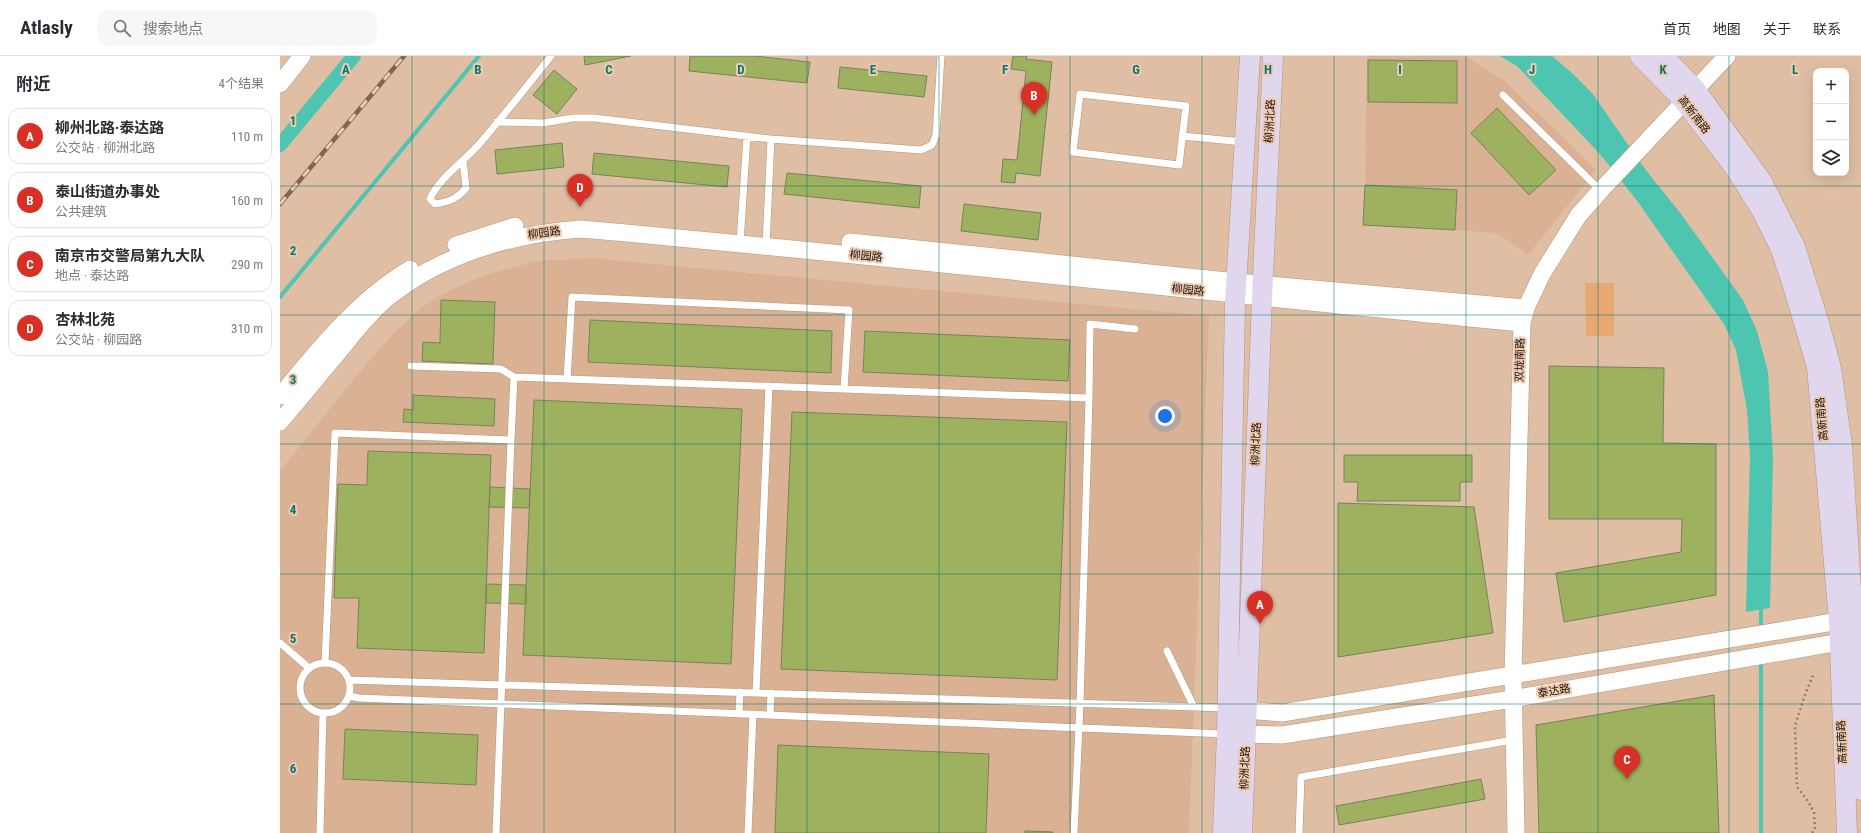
<!DOCTYPE html>
<html lang="zh">
<meta charset="utf-8">
<style>
body{margin:0;font-family:"Roboto Condensed","Noto Sans SC",sans-serif;background:#f7f7f7;color:#2b2b33}
.controls{position:absolute;right:12px;top:12px;display:grid;overflow:hidden;border-radius:8px;box-shadow:0 4px 16px #0002}
.controls button{width:36px;height:36px;display:grid;place-items:center;padding:0;border:0;border-bottom:1px solid #e1e1e2;background:#fff;color:#2b2b33;font:20px sans-serif}
.you{position:absolute;left:885px;top:360px;width:14px;height:14px;margin:-10px;border:3px solid #fff;border-radius:50%;background:#1a73e8;box-shadow:0 0 0 6px #1a73e833}
.badge{display:grid;place-items:center;width:26px;height:26px;border-radius:50%;background:#d93025;color:#fff;font-size:13px;font-weight:700}
.pin{position:absolute;translate:-50% -33px;filter:drop-shadow(0 1px 2px #0008)}
.pin::after{content:'';position:absolute;top:21px;width:14px;height:12px;background:inherit;clip-path:polygon(0 0,100% 0,50% 100%)}
.list{margin:0;padding:0;list-style:none}
h2{display:flex;justify-content:space-between;align-items:center;height:52px;margin:0;padding:0 16px;font-size:17px}
h2 small{font-size:13px;font-weight:400;color:#7c7c81}
.list li{display:grid;grid-template-columns:26px 1fr auto;gap:12px;align-items:center;box-sizing:border-box;height:56px;margin:0 8px 8px;padding:0 8px;border:1px solid #e1e1e2;border-radius:12px}
.list b{display:block;font-size:15px;white-space:nowrap}
.list p{margin:0;font-size:13px;white-space:nowrap;color:#7c7c81}
.list em{font-size:13px;font-style:normal;color:#7c7c81}
.icon{flex:none;width:22px;height:22px;fill:none;stroke:currentColor;stroke-width:2;stroke-linecap:round;stroke-linejoin:round}
.map{position:relative;flex:none;width:1581px;height:777px;overflow:hidden}
header{display:flex;align-items:center;gap:24px;box-sizing:border-box;height:56px;padding:0 20px;background:#fff;border-bottom:1px solid #e1e1e2}
header strong{font-size:19px}
nav{display:flex;gap:22px;margin-inline-start:auto;font-size:14px}
.search{width:280px;height:36px;background:#f7f7f7;display:flex;align-items:center;gap:10px;box-sizing:border-box;padding:0 14px;border-radius:12px;color:#7c7c81;font-size:15px}
main{display:flex}
aside{flex:1;background:#fff}
.map>svg:first-child{display:block}
</style>
<header>
<strong>Atlasly</strong>
<div class="search"><svg class="icon" aria-label="search" viewBox="0 0 24 24"><circle cx="10" cy="10" r="6"/><path d="M15 15l6 6"/></svg>搜索地点</div>
<nav><a>首页</a><a>地图</a><a>关于</a><a>联系</a></nav>
</header>
<main>
<aside>
<h2>附近<small>4个结果</small></h2>
<ul class="list">
<li><span class="badge">A</span><div><b>柳州北路·泰达路</b><p>公交站 · 柳洲北路</p></div><em>110 m</em></li>
<li><span class="badge">B</span><div><b>泰山街道办事处</b><p>公共建筑</p></div><em>160 m</em></li>
<li><span class="badge">C</span><div><b>南京市交警局第九大队</b><p>地点 · 泰达路</p></div><em>290 m</em></li>
<li><span class="badge">D</span><div><b>杏林北苑</b><p>公交站 · 柳园路</p></div><em>310 m</em></li>
</ul>
</aside>
<div class="map">
<svg width="1581" height="777" viewBox="0 0 1581 777">
<rect width="100%" height="100%" fill="#dfbea3"/>
<path fill="#dab293" d="M1087 0H1185L1225 25 1316 114 1248 199 1217 177 1175 174 1177 134 1085 129Z
M311 202 929 260 909 777H0V415L77 319 113 278 142 251 172 233 209 218 257 205Z"/>
<path fill="#e7a874" d="M1305 227H1334V280H1306Z"/>
<path fill="#4dc5b1" d="M1220 0H1272L1292 17 1312 37 1365 113 1401 158 1463 244 1477 275 1488 316 1493 402 1490 552 1466 556 1470 399 1467 354 1456 294 1444 268 1355 142 1319 97 1237 10Z"/>
<g fill="none" stroke-linecap="round" stroke-linejoin="round">
<path stroke="#4dc5b1" stroke-width="4" d="M0 241 199 0
M1481 550V573
M1481 604V777"/>
<path stroke="#4dc5b1" stroke-width="14" d="M0 89 74 0"/>
</g>
<path fill="#9db15e" stroke="#79825f" d="M304 0H351L305 9Z
M410 0H474L530 6 527 27 409 15Z
M733 0H747L746 3 772 6 760 120 736 117 735 127 721 126 723 103 737 104 746 15 731 13Z
M1088 4 1177 5V47L1088 46Z
M560 11 647 20 644 41 558 32Z
M274 14 297 33 277 58 253 39Z
M1217 52 1276 114 1249 139 1191 77Z
M282 87 284 111 217 118 215 94Z
M314 97 449 110 447 131 312 118Z
M507 117 641 130 639 152 504 138Z
M1085 129 1177 134 1175 174 1083 169Z
M684 148 761 157 758 184 681 175Z
M161 244 215 246 213 308 142 305 143 286 160 287Z
M310 264 552 275 551 317 308 306Z
M585 275 790 284 788 325 583 316Z
M1269 310 1384 312 1383 387 1436 388V539L1284 566 1276 517 1401 496 1402 463H1269Z
M133 339 215 343 214 370 123 366 124 353 133 354Z
M254 344 462 353 451 608 243 599Z
M512 356 787 366 777 624 501 613Z
M88 395 211 399 204 597 77 592 79 542H54L58 428 87 429Z
M1064 399H1192V426H1180V445H1077L1078 426H1064Z
M210 431 250 433 249 452 209 451Z
M1058 447 1194 451 1213 577 1058 601Z
M206 528 246 529V548L206 547Z
M1434 639 1439 777H1259L1256 669Z
M65 673 198 679 196 729 63 723Z
M498 689 709 698 706 777H495Z
M1201 723 1205 743 1059 769 1056 750Z
M745 775 773 776V777H745Z"/>
<g fill="none" stroke-linecap="round" stroke-linejoin="round">
<g stroke="#b6957c" stroke-width="8">
<path id="service" d="M800 38 906 50 899 109 793 96Z
M1223 39 1320 134
M217 66 263 67 293 62H314L491 83 641 94 652 89 656 79 661 0
M902 80 963 86
M183 105 186 132C177 143 169 146 155 148L150 143C159 122 186 104 201 86 225 58 248 29 271 0
M460 187 467 80
M486 189 491 83
M131 310 221 313 234 321
M287 323 292 241 569 254 564 333
M809 342 810 268 855 273
M231 384 234 321 809 342 800 648 794 777
M0 587 29 612
M887 595 914 651
M45 607 55 377 231 384 216 777
M20 632a25 25 0 1 1 50 0a25 25 0 1 1-50 0Z
M69 624 946 652
M476 637 489 330
M69 640 79 642 946 678
M459 658 460 636
M490 659 491 637
M40 777 43 657
M468 777 473 658
M1019 777 1021 721 1233 684"/>
</g>
<g stroke="#b6957c" stroke-width="18">
<path id="tertiary" d="M0 28 22 0
M570 186 957 226 1246 252
M176 189 235 170
M0 340C38 294 78 244 130 213
M0 366C20 342 40 318 60 294 74 277 88 259 105 244 159 199 231 178 301 173 615 201 928 237 1242 267
M953 653 1002 657 1559 565H1571
M953 678 1002 679 1232 643 1560 586H1573
M1236 777 1233 619 1242 267 1246 252 1262 218 1298 160 1321 134 1447 0"/>
</g>
<g stroke="#b6957c" stroke-width="21">
<path id="secondary" d="M1360 0 1404 45 1455 112 1482 155 1500 191 1510 220 1537 311 1559 565 1567 777
M1383 0 1415 33 1481 124 1515 191 1539 267 1551 312 1562 389 1573 565 1581 734
M943 777 947 678 955 247 970 0
M962 777 982 242 993 0"/>
</g>
<path stroke="#957d68" stroke-width="2.5" stroke-dasharray="2 3" stroke-linecap="butt" d="M1532 777 1535 773 1534 756 1529 747 1517 731 1515 670 1526 636 1534 617"/>
<use href="#service" stroke="#fff" stroke-width="7"/>
<use href="#tertiary" stroke="#fff" stroke-width="17"/>
<use href="#secondary" stroke="#e0d7ef" stroke-width="20"/>
<g stroke="#7d6755" stroke-width="4.5">
<path id="rail" d="M0 148 124 0"/>
</g>
<use href="#rail" stroke="#edcab0" stroke-width="3" stroke-dasharray="9" stroke-linecap="butt"/>
</g>
<path fill="none" stroke="#0f766e" stroke-width="1" stroke-opacity="0.55" d="M132 0V777M264 0V777M395 0V777M527 0V777M659 0V777M790 0V777M922 0V777M1054 0V777M1186 0V777M1318 0V777M1449 0V777M0 130H1581M0 259H1581M0 388H1581M0 518H1581M0 648H1581"/>
<g text-anchor="middle" dominant-baseline="central" stroke-width="4" stroke-linejoin="round" paint-order="stroke">
<g font-size="11" fill="#1a0f06" stroke="#edcab0">
<text transform="translate(1414 59) rotate(52)">高新南路</text>
<text transform="translate(990 65) rotate(-87)">柳洲北路</text>
<text transform="translate(264 177) rotate(-8)">柳园路</text>
<text transform="translate(586 200) rotate(6)">柳园路</text>
<text transform="translate(908 234) rotate(6)">柳园路</text>
<text transform="translate(1240 304) rotate(-89)">双垅南路</text>
<text transform="translate(1542 363) rotate(-95)">高新南路</text>
<text transform="translate(976 388) rotate(-88)">柳洲北路</text>
<text transform="translate(1274 635) rotate(-10)">泰达路</text>
<text transform="translate(1562 686) rotate(-92)">高新南路</text>
<text transform="translate(965 712) rotate(-88)">柳洲北路</text>
</g>
</g>
<g font-size="13" text-anchor="middle" font-weight="bold" fill="#0f766e" stroke="#edcab0" stroke-width="4" stroke-linejoin="round" paint-order="stroke">
<text x="66" y="18">A</text>
<text x="198" y="18">B</text>
<text x="329" y="18">C</text>
<text x="461" y="18">D</text>
<text x="593" y="18">E</text>
<text x="725" y="18">F</text>
<text x="856" y="18">G</text>
<text x="988" y="18">H</text>
<text x="1120" y="18">I</text>
<text x="1252" y="18">J</text>
<text x="1383" y="18">K</text>
<text x="1515" y="18">L</text>
<text x="13" y="69">1</text>
<text x="13" y="199">2</text>
<text x="13" y="328">3</text>
<text x="13" y="458">4</text>
<text x="13" y="587">5</text>
<text x="13" y="717">6</text>
</g>
</svg>
<div class="controls">
<button>+</button>
<button>−</button>
<button><svg class="icon" aria-label="layers" viewBox="0 0 24 24"><path d="M12 4l9 5-9 5-9-5zM3 14l9 5 9-5"/></svg></button>
</div>
<div class="you"></div>
<div class="pin badge" style="left:980px;top:568px">A</div>
<div class="pin badge" style="left:754px;top:59px">B</div>
<div class="pin badge" style="left:1347px;top:723px">C</div>
<div class="pin badge" style="left:300px;top:151px">D</div>
</div>
</main>
